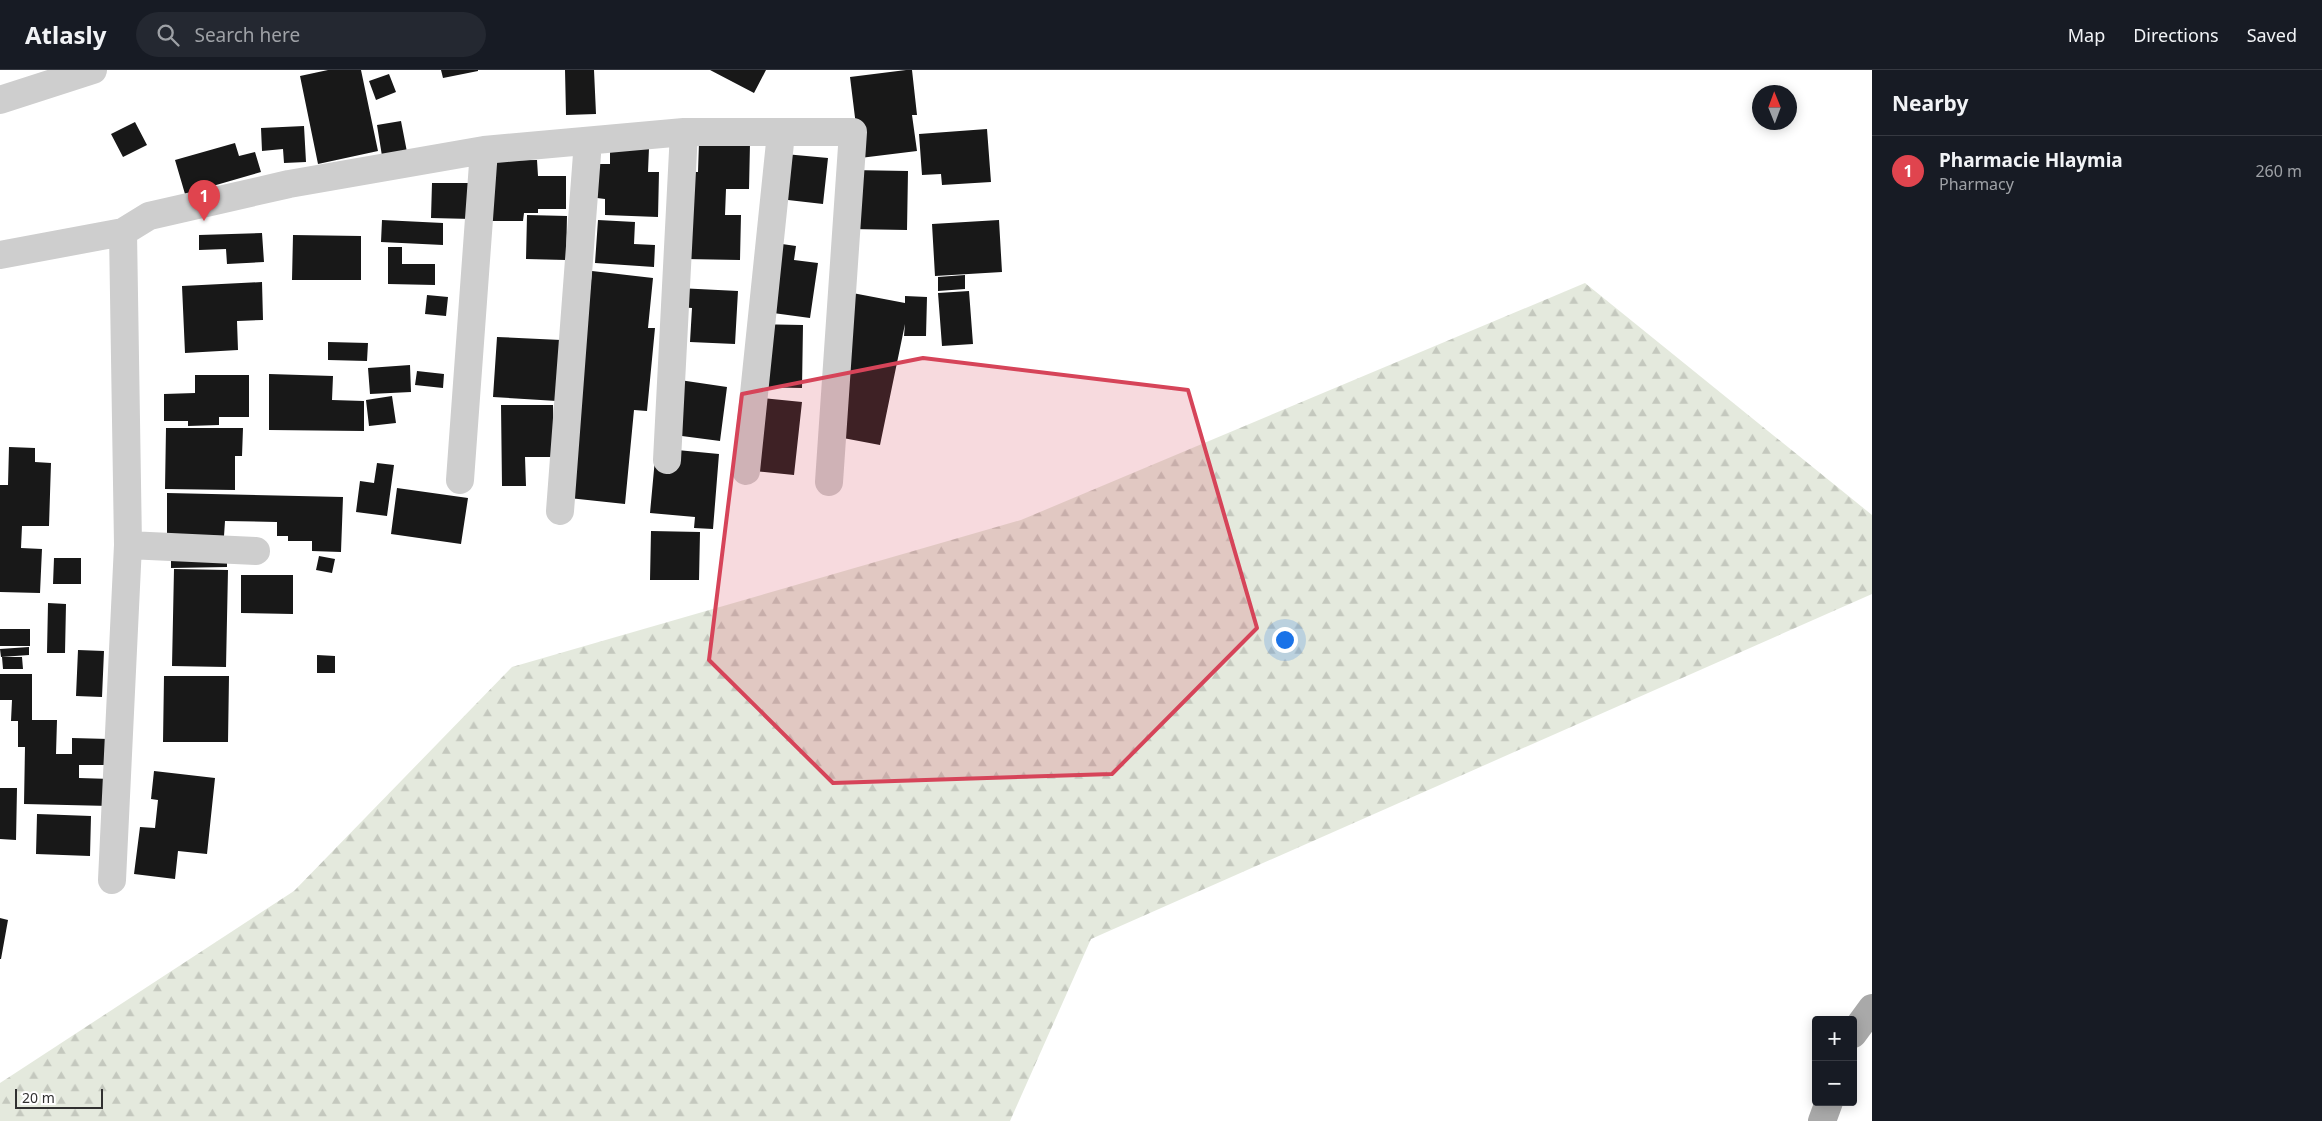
<!DOCTYPE html>
<meta charset="utf-8">
<style>
body{margin:0;font-family:"Noto Sans",sans-serif;background:#242831;color:#f1f3f6}
.controls{position:absolute;right:15px;bottom:15px;display:grid;overflow:hidden;border-radius:5px;box-shadow:0 2px 12px #0003}
.controls button{width:45px;height:45px;display:grid;place-items:center;padding:0;border:0;border-bottom:1px solid #363941;background:#171b24;color:#f1f3f6;font:25px sans-serif}
.compass{position:absolute;left:1752px;top:15px;width:45px;height:45px;border-radius:50%;background:#171b24;box-shadow:0 2px 12px #0003;rotate:359deg}
.scale{position:absolute;left:15px;bottom:12px;width:88px;box-sizing:border-box;padding-left:5px;border:2px solid #313131;border-top:0;font-size:14px;line-height:18px;white-space:nowrap;color:#313131;-webkit-text-stroke:4px #fff;paint-order:stroke}
.you{position:absolute;left:1284px;top:569px;width:18px;height:18px;margin:-12px;border:4px solid #fff;border-radius:50%;background:#1a73e8;box-shadow:0 0 0 8px #1a73e833}
.badge{display:grid;place-items:center;width:32px;height:32px;border-radius:50%;background:#d93025;color:#fff;font-size:16px;font-weight:700}
.pin{position:absolute;translate:-50% -41px;filter:drop-shadow(0 1px 2px #0008)}
.pin::after{content:'';position:absolute;top:26px;width:18px;height:15px;background:inherit;clip-path:polygon(0 0,100% 0,50% 100%)}
.list{margin:0;padding:0;list-style:none}
h2{display:flex;justify-content:space-between;align-items:center;height:65px;margin:0;padding:0 20px;font-size:21px}
h2 small{font-size:16px;font-weight:400;color:#9ea1a6}
.list li{display:grid;grid-template-columns:32px 1fr auto;gap:15px;align-items:center;box-sizing:border-box;height:70px;padding:0 20px;border-top:1px solid #363941}
.list b{display:block;font-size:19px;white-space:nowrap}
.list p{margin:0;font-size:16px;white-space:nowrap;color:#9ea1a6}
.list em{font-size:16px;font-style:normal;color:#9ea1a6}
.icon{flex:none;width:28px;height:28px;fill:none;stroke:currentColor;stroke-width:2;stroke-linecap:round;stroke-linejoin:round}
.map{position:relative;flex:none;width:1872px;height:1051px;overflow:hidden}
header{display:flex;align-items:center;gap:30px;box-sizing:border-box;height:70px;padding:0 25px;background:#171b24;border-bottom:1px solid #363941}
header strong{font-size:24px}
nav{display:flex;gap:28px;margin-inline-start:auto;font-size:18px}
.search{width:350px;height:45px;background:#242831;display:flex;align-items:center;gap:12px;box-sizing:border-box;padding:0 18px;border-radius:28px;color:#9ea1a6;font-size:19px}
main{display:flex}
aside{flex:1;background:#171b24}
.map>svg:first-child{display:block}
</style>
<header>
<strong>Atlasly</strong>
<div class="search"><svg class="icon" aria-label="search" viewBox="0 0 24 24"><circle cx="10" cy="10" r="6"/><path d="M15 15l6 6"/></svg>Search here</div>
<nav><a>Map</a><a>Directions</a><a>Saved</a></nav>
</header>
<main>
<div class="map">
<svg width="1872" height="1051" viewBox="0 0 1872 1051">
<defs>
<pattern id="forest-firs" width="22" height="20" patternUnits="userSpaceOnUse" patternTransform="scale(1.25)"><rect width="22" height="20" fill="#e4e9dd"/><path d="M5 1l3.5 6h-7zM16 11l3.5 6h-7z" fill="#c4c8be"/></pattern>
</defs>
<rect width="100%" height="100%" fill="#fff"/>
<path fill="url(#forest-firs)" d="M1585 213 1872 445V524L1091 869 1010 1051H0V1013L294 821 512 597 1021 450Z"/>
<path fill="#181818" d="M328 0H361L378 81 318 94 300 6Z
M441 0H478V1L443 8Z
M565 0H594L596 44 566 45Z
M710 0H766L754 23Z
M906 0H912L917 45H912L917 81 860 88 850 7Z
M389 4 396 22 376 30 369 11Z
M401 51 407 82 382 86 377 55Z
M135 52 147 75 123 87 111 64Z
M304 56 306 92 284 93 283 79 262 81 261 58Z
M987 59 991 112 942 115 941 104 922 105 919 64Z
M699 72 750 73 749 119H726L725 145H741L740 190 686 189 680 102H698Z
M235 73 239 86 255 82 261 102 185 124 175 90Z
M610 76 649 78 648 102H659L658 147 605 145V129L597 128 599 94H610Z
M774 83 828 88 823 134 788 130Z
M537 90 538 106H566V139H538V143H524L523 151H490V91Z
M851 100 908 101 907 160 850 159Z
M432 113H472V149L431 148Z
M527 145 567 146 566 190 526 189Z
M382 150 443 153V175L381 172Z
M598 150 635 152 634 174 655 175 654 197 595 193Z
M999 150 1002 202 935 206 932 154Z
M262 163 264 192 227 194 226 179 199 180V165Z
M293 165 361 166V210H292Z
M768 172 796 176 794 190 818 193 810 248 758 241Z
M388 177H402V194H435V215L388 214Z
M592 201 653 208 648 258H655L647 341 634 340 625 434 569 428Z
M965 205V219L938 221V207Z
M262 212 263 250 237 251 238 280 185 283 182 216Z
M678 218 738 221 735 274 690 272 692 238 677 237Z
M842 221 905 233V226L927 227 926 266H904L905 254 880 375 822 364Z
M969 221 973 274 942 276 938 223Z
M427 225 448 227 446 246 425 244Z
M754 254 803 255 802 318 752 317Z
M497 267 561 270 557 331 493 327Z
M328 272 368 273 367 291 328 290Z
M410 295 411 322 370 324 368 298Z
M417 301 444 304 443 318 415 315Z
M269 304 333 306 332 330 364 331V361L269 360Z
M195 305H249V347H219V355L188 356V351H164V324L195 323Z
M666 308 727 317 720 371 659 363Z
M392 326 396 353 369 356 366 330Z
M753 327 802 332 794 405 745 400Z
M501 335H553L554 387H525L526 416H502Z
M166 358H243L242 386H235V420L165 419Z
M9 377 35 378V392L51 393 49 456H22L21 478 42 479 40 523 0 522V415H8Z
M656 378 719 384 713 459 694 458 695 447 650 443Z
M377 393 394 395 387 446 356 442 360 411 374 413Z
M397 418 468 428 461 474 391 464Z
M167 423 343 427 341 482 312 481V471H288V466H277V452L225 451 224 466 167 465Z
M651 461 700 462 699 510H650Z
M171 483H227V497L171 498Z
M319 486 335 489 332 503 316 500Z
M54 488H81V514H53Z
M174 499 228 500 226 597 172 596Z
M241 505H293V544L241 543Z
M48 533 66 534 65 583H47Z
M0 559H30V576H0Z
M29 577V585L1 587 0 579Z
M78 580 104 581 102 627 76 626Z
M317 585 335 586V603H317Z
M2 587H22L23 599H3Z
M0 604H32V650H57L56 684H72V668L109 669V695H79V708L111 709 110 736 24 734 25 677H18V651H11L12 630H0Z
M164 606H229L228 672H163Z
M154 701 215 708 207 784 178 781 175 809 134 804 140 757 155 758 158 730 151 729Z
M0 718H17L16 770 0 769Z
M37 744 91 746 90 786 36 784Z
M0 848 8 850 1 889H0Z"/>
<g fill="none" stroke-linecap="round" stroke-linejoin="round">
<path stroke="#cecece" stroke-width="28" d="M0 30 93 0
M123 162 149 146 289 114 484 80 684 62H853L829 412
M0 185 123 162 128 475 112 810
M667 390 684 62
M746 401 781 63
M460 410 484 80
M560 441 588 71
M128 475 256 481"/>
<path stroke="#a9a9a9" stroke-width="28" d="M1853 964 1872 938
M1822 1051 1829 1032"/>
</g>
<path fill="#d64459" fill-opacity="0.2" stroke="#d64459" stroke-width="4" stroke-linejoin="round" d="M923 288 1188 320 1257 558 1112 704 833 713 709 590 742 324Z"/>
</svg>
<div class="controls">
<button>+</button>
<button>−</button>
</div>
<svg class="compass" viewBox="-18 -18 36 36"><path d="M0-13l5 13h-10z" fill="#e53935"/><path d="M0 13l5-13h-10z" fill="#9ea1a6"/></svg>
<div class="scale">20 m</div>
<div class="you"></div>
<div class="pin badge" style="left:204px;top:151px;background:#e0444e">1</div>
</div>
<aside>
<h2>Nearby<small></small></h2>
<ul class="list">
<li><span class="badge" style="background:#e0444e">1</span><div><b>Pharmacie Hlaymia</b><p>Pharmacy</p></div><em>260 m</em></li>
</ul>
</aside>
</main>
